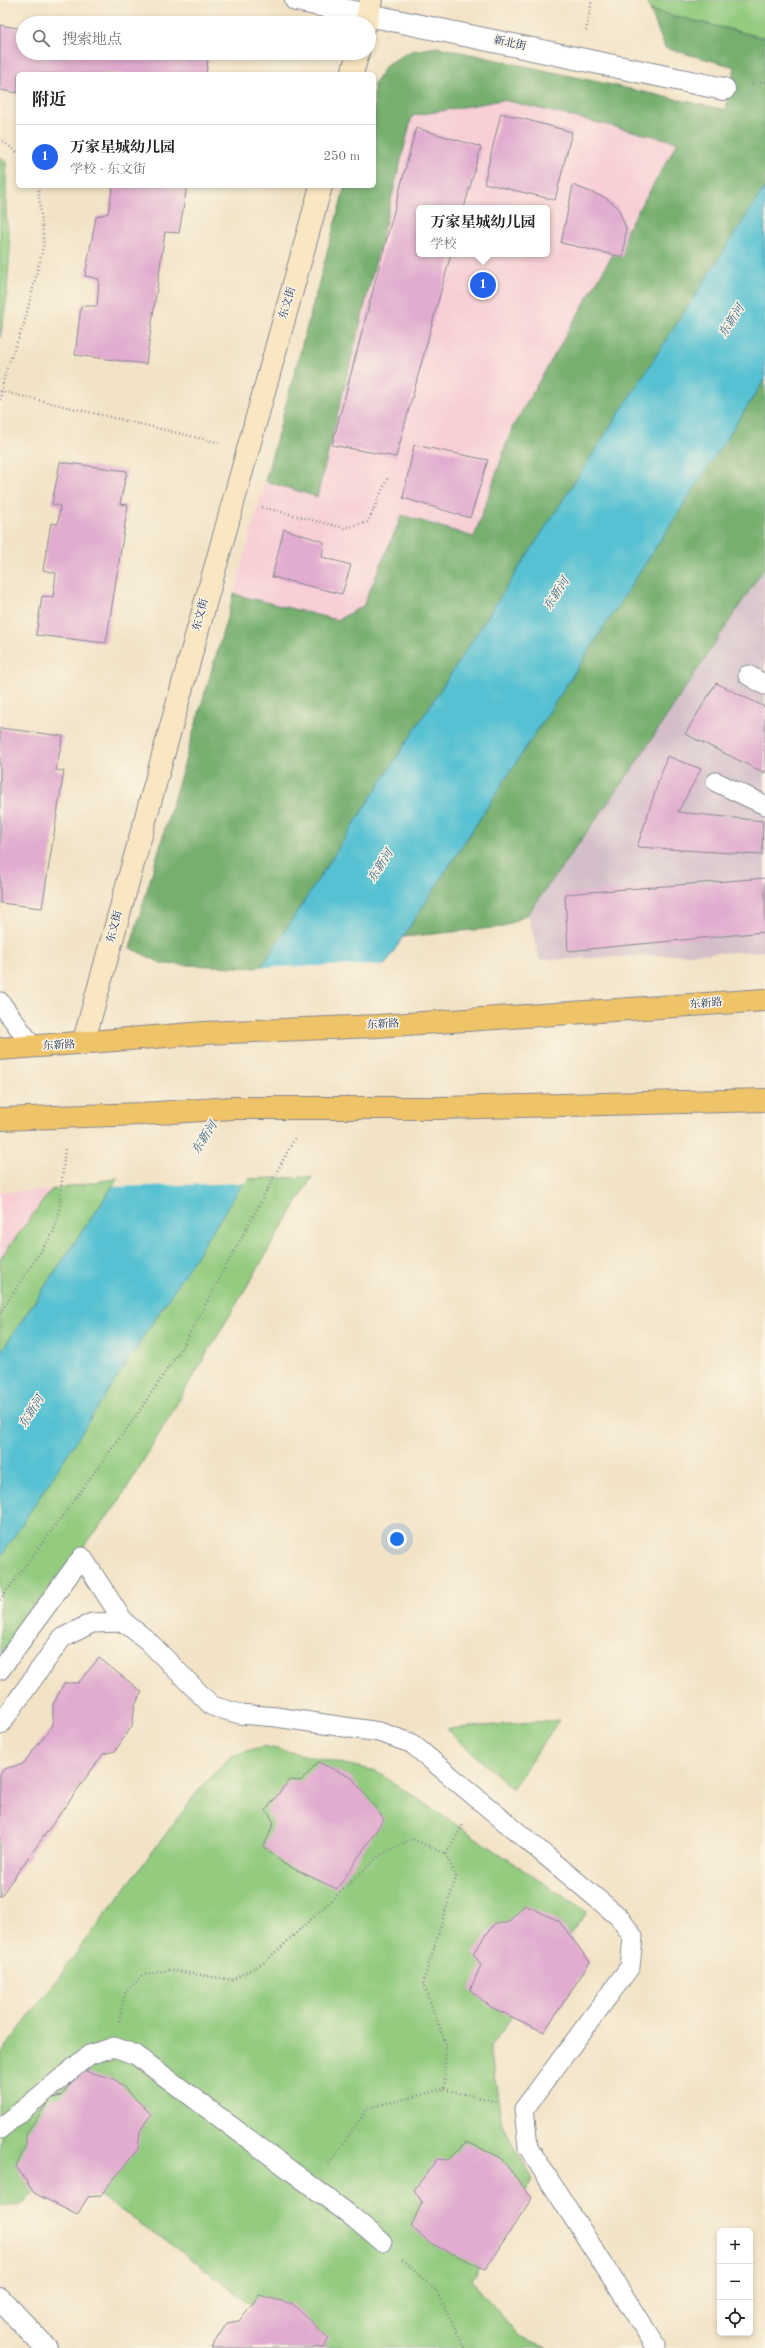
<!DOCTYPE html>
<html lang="zh">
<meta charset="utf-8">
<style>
body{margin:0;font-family:"Old Standard TT","Noto Serif SC",serif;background:#f2f2f2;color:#222}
.controls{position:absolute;right:12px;bottom:12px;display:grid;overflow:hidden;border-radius:6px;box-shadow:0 2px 6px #0003}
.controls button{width:36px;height:36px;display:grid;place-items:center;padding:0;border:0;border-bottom:1px solid #e0e0e0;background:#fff;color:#222;font:20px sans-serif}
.you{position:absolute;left:397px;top:1539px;width:14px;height:14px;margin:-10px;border:3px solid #fff;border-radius:50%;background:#1a73e8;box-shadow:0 0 0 6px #1a73e833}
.badge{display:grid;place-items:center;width:26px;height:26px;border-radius:50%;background:#2563eb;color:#fff;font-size:13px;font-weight:700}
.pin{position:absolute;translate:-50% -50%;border:2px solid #fff;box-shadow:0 1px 4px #0006}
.popup{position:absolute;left:416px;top:205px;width:134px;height:52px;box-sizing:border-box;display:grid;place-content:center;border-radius:6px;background:#fff;filter:drop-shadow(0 1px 3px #0005);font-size:13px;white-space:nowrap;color:#767676}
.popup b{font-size:15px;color:#222}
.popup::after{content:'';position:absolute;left:50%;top:100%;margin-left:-8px;border:8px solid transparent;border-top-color:#fff}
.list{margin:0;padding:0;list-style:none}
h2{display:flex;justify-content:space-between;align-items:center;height:52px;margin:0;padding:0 16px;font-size:17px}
h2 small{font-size:13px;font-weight:400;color:#767676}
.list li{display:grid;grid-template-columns:26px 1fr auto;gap:12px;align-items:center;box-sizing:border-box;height:64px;padding:0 16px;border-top:1px solid #e0e0e0}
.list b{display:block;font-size:15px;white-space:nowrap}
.list p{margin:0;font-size:13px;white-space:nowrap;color:#767676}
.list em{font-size:13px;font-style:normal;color:#767676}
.icon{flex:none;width:22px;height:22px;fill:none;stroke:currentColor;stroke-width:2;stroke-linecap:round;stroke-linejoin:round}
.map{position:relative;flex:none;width:765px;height:2348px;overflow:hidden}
.search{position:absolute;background:#fff;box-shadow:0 2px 6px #0003;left:16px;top:16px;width:360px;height:44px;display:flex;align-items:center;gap:10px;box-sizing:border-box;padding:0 14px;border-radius:22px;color:#767676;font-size:15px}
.panel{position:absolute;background:#fff;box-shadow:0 2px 6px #0003;left:16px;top:72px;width:360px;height:116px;border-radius:6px}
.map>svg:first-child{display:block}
</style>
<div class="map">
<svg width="765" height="2348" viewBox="0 0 765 2348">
<rect width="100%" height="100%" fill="#fcf5e5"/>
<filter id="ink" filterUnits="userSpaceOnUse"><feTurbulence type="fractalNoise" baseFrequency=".025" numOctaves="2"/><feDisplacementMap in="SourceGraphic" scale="8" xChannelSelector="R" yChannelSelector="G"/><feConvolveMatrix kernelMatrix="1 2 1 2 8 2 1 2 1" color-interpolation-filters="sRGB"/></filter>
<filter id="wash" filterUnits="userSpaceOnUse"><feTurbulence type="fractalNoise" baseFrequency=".012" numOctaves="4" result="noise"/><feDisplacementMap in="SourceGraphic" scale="16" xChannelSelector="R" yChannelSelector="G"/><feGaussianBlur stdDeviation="0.9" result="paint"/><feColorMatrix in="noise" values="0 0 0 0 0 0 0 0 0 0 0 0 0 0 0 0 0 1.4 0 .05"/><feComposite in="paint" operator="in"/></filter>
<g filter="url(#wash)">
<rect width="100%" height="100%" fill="#f2e3c6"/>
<path fill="#f7cfd5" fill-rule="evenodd" d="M503 100 678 141 512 428 474 538 402 515 363 606 337 620 234 594 265 481 317 497 412 116ZM419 208H547V254H419Z
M51 1190 0 1259V1192Z"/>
<path fill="#d2bdc8" d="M765 567V951L540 960 528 914 678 699Z"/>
<path fill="#93cb7f" stroke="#577d6e" d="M647 0H765V38L650 10Z
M0 156 6 162V214L10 249 6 303 0 338Z
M312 1177 118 1503 0 1654V1533L242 1179Z
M118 1178 0 1353V1259L51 1190Z
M559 1720 512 1789 446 1729Z
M263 1746 376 1771 587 1912 490 2047 502 2124 533 2179 471 2280 519 2336 547 2348H272L283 2328 186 2255 59 2168 20 2206 0 2205V2055L198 1791 231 1756Z"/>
<path fill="#76af6e" stroke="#486f66" d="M650 10 765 38V187L261 968 163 964 130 948 234 594 337 620 363 606 402 515 474 537 512 428 678 142 503 100 412 116 317 497 265 481 345 186H374V84L387 64 411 51 438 47 726 110 735 67 665 48Z
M765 379V567L630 772 528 914 503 927 403 937Z"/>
<path fill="#56c1d2" stroke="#387898" d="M765 187V379L0 1558V1353L261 968Z"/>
<path fill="#f2e3c6" d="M387 965 246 1183 113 1187 123 1168 259 967Z"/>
<g id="blocks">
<path fill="#e1accf" d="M0 25 23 29V53H155L208 59 206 74H18V93L0 90Z
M501 113 572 132 555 200 484 183Z
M416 128 481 147 464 208H419V254H451L396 457 332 445Z
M573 185 606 198 618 208 626 228 623 257 561 243Z
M113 186H187L179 233 165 232 146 364 75 355 81 306H97L99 279 85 276 96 217 108 213Z
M414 445 488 460 470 518 403 498Z
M60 462 127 471 120 504 128 505 106 643 36 635 42 596 53 597 56 573 43 570 51 523 58 524 60 506 52 504Z
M284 529 324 542 322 557 351 565 342 594 272 577Z
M716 683 765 707V773L685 734Z
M0 728 63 736 56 770 64 771 42 908 0 903Z
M667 756 701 769 678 812 763 821 762 855 637 847Z
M765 878V932L568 951 565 894Z
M99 1658 142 1692 135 1705 132 1726 115 1751 103 1754 0 1897V1775L4 1769 23 1764 53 1725V1705L64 1683H78Z
M318 1762 352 1778 384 1819 337 1889 284 1864 264 1847 274 1822 266 1810 289 1780 301 1781Z
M525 1905 559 1921 590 1962 544 2032 491 2007 470 1990 481 1965 473 1953 495 1923H507Z
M81 2070 115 2079 151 2114 140 2131 138 2149 100 2196 88 2197 77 2215 34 2193 16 2166 26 2145V2134L50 2099 61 2096Z
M466 2142 500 2157 532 2198 485 2269 432 2244 411 2227 422 2202 414 2190 437 2159 448 2160Z
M259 2295 293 2304 329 2339 323 2348H211L227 2323 239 2321Z"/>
</g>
</g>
<g filter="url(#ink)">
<use href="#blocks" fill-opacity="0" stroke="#868992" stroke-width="1"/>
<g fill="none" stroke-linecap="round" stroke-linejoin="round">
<g stroke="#868992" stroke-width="21">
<path id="lane" d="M748 675 765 685
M716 782 765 805
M0 1002 33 1047
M0 1670 82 1557 124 1622
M0 1725 62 1638 92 1623 124 1622 148 1641 212 1706 240 1714 276 1717 379 1732 411 1743 619 1917 633 1937 630 1967 524 2109 528 2147 657 2348
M0 2129 89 2055 114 2047 136 2055 350 2215 382 2242"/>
</g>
<g stroke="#868992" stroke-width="24">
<path id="street" d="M296 0 724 89
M0 2299 46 2348"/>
</g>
<g stroke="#868992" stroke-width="24">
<path id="secondary" d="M366 23 371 0
M352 74 358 53
M83 1044 321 186"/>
</g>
<g stroke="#868992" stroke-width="24">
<path id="primary" d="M0 1049 205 1033 377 1026 765 1000
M0 1119 142 1114 232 1108H439L765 1100"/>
</g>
<path stroke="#868992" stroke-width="2.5" stroke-dasharray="1 3" stroke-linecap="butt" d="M586 31 592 0
M752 84 765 82
M0 139 18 153
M0 391 220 443
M0 400 5 373 24 324 44 244 38 186
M262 507 344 528 368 522 388 477
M0 1313 53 1233 59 1213 65 1147
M0 1600 134 1419 186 1341 296 1136
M446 1854 464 1823
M119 2021 125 1993 143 1975 170 1970 232 1980 265 1962 379 1856 412 1839 446 1854 456 1877 423 1983 446 2044 444 2089 368 2108 329 2164
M444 2089 498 2102
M402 2260 435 2289 465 2348"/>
<use href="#lane" stroke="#fff" stroke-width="19"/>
<use href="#street" stroke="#fff" stroke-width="22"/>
<use href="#secondary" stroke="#f9e7c3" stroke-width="22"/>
<use href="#primary" stroke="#efc469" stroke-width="22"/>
</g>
</g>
<g text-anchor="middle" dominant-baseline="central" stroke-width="3" stroke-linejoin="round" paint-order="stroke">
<g font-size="11" fill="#1b2f5e" stroke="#fcf5e5">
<text transform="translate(510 44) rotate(12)">新北街</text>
<text transform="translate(288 303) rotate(-74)">东文街</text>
<text transform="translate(201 615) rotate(-75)">东文街</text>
<text transform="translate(115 927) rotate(-75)">东文街</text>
<text transform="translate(706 1004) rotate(-4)">东新路</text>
<text transform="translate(383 1025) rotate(-3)">东新路</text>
<text transform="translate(59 1046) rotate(-3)">东新路</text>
</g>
<g font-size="12" font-style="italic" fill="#2d5b81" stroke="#fcf5e5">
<text transform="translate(732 321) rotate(-57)">东新河</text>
<text transform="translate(557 594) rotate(-57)">东新河</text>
<text transform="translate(381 866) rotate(-57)">东新河</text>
<text transform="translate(205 1138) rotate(-57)">东新河</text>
<text transform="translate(32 1412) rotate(-58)">东新河</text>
</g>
</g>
</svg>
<div class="controls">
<button>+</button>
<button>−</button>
<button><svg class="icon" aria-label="locate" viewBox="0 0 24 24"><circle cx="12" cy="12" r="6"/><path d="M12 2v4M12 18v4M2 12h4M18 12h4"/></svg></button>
</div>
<div class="you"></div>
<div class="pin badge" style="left:483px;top:285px">1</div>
<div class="popup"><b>万家星城幼儿园</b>学校</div>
<div class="search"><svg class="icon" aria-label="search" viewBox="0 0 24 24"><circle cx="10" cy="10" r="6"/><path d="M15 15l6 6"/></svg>搜索地点</div>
<section class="panel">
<h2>附近<small></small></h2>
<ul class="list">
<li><span class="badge">1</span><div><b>万家星城幼儿园</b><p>学校 · 东文街</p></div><em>250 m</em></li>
</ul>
</section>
</div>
